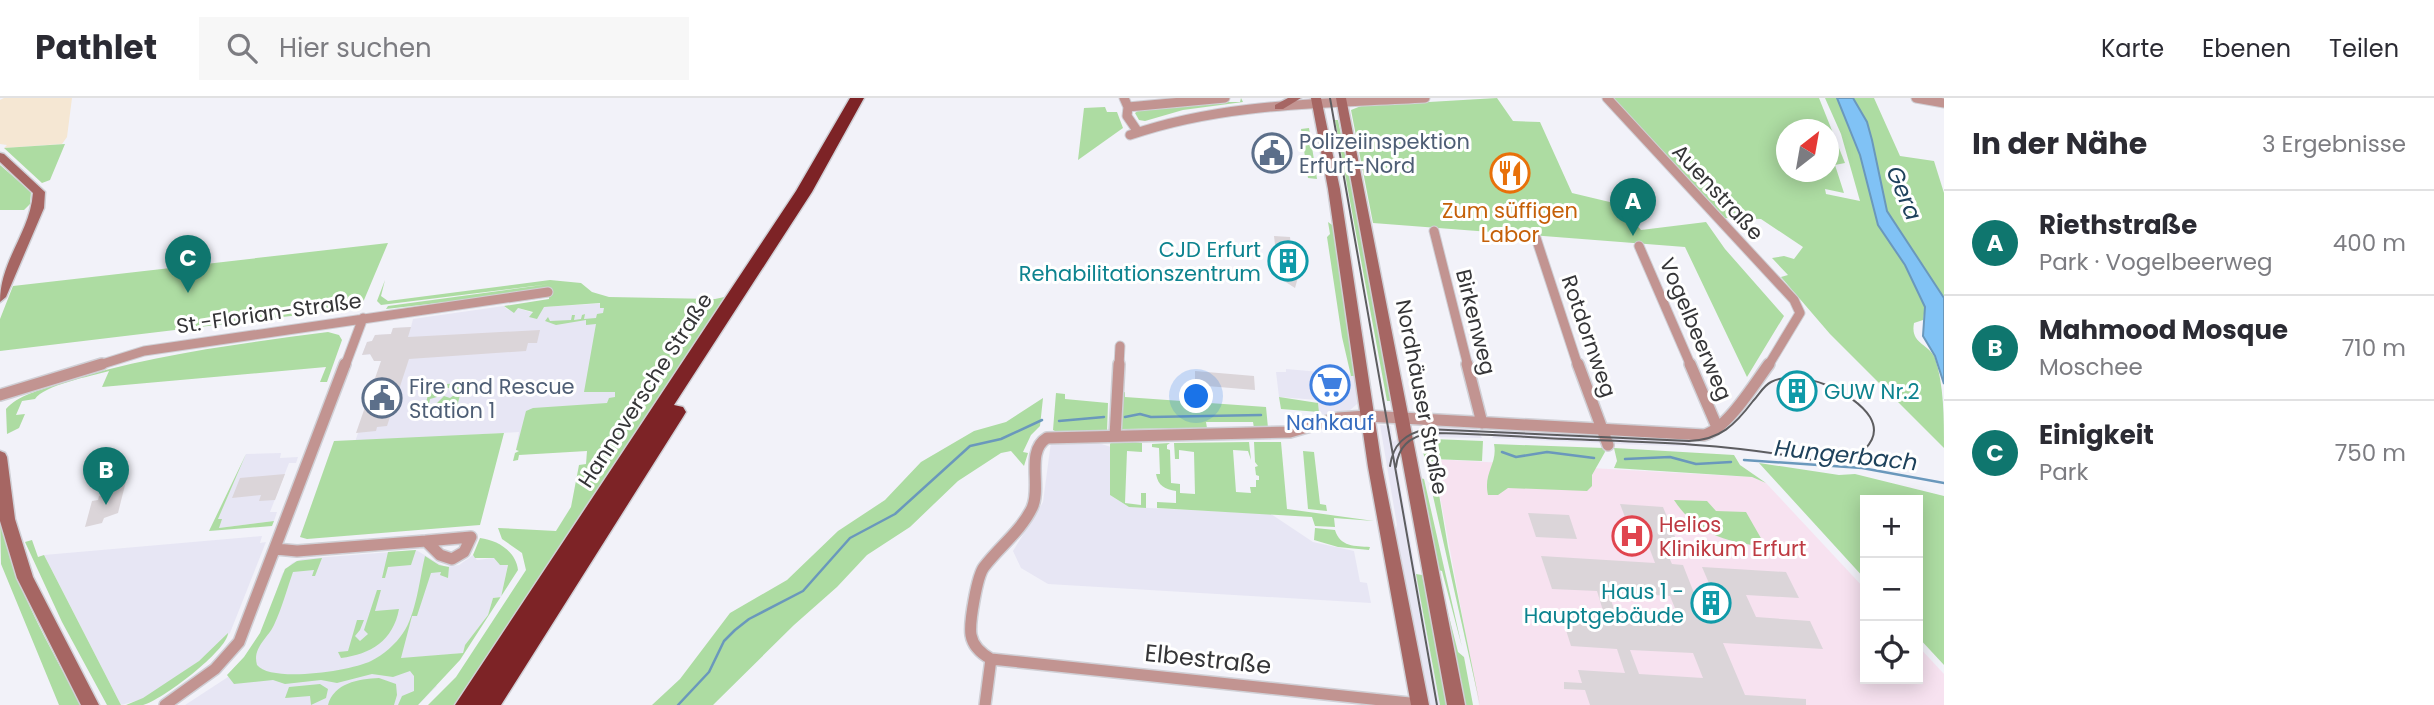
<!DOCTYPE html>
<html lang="de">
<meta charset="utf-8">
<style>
body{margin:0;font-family:Poppins,sans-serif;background:#f7f7f7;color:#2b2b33}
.controls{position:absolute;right:21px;bottom:21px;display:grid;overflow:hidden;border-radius:0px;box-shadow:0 4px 18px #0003}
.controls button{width:63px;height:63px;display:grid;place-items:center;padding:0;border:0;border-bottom:2px solid #e1e1e2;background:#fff;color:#2b2b33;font:35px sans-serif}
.compass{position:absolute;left:1776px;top:21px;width:63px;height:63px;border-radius:50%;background:#fff;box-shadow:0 4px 18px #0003;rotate:31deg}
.you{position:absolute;left:1197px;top:299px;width:24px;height:24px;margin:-18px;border:5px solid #fff;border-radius:50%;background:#1a73e8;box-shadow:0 0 0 10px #1a73e833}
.badge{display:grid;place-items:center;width:46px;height:46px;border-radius:50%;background:#0f766e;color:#fff;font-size:23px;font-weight:700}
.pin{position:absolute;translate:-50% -58px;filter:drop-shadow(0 2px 4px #0008)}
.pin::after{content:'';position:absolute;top:37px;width:24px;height:21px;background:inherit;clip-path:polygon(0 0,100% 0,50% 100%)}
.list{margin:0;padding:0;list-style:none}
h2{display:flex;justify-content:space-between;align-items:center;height:91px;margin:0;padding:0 28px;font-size:30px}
h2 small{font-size:23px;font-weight:400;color:#7c7c81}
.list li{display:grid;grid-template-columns:46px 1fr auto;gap:21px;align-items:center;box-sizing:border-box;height:105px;padding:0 28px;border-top:2px solid #e1e1e2}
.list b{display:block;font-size:26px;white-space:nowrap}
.list p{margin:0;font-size:23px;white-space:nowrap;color:#7c7c81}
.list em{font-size:23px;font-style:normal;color:#7c7c81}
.icon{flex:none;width:38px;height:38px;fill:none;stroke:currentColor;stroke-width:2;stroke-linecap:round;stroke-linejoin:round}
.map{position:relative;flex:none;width:1944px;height:607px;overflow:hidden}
header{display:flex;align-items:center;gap:42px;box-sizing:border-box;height:98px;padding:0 35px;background:#fff;border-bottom:2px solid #e1e1e2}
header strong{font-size:33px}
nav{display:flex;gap:38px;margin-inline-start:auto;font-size:24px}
.search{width:490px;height:63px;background:#f7f7f7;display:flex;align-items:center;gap:18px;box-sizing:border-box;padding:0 24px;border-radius:0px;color:#7c7c81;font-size:26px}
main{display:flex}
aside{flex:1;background:#fff}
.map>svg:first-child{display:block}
</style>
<header>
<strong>Pathlet</strong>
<div class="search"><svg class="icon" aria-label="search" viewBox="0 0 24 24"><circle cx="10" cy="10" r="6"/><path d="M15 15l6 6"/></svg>Hier suchen</div>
<nav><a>Karte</a><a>Ebenen</a><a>Teilen</a></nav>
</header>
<main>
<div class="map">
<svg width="1944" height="607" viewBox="0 0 1944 607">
<rect width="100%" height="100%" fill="#f2f2f9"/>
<path fill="#e7e6f4" d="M662 202 617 335 516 352 519 334 355 344 384 256 362 257 367 244 372 243 375 237 391 236 393 230 411 229 413 221 504 208 508 212 518 210 533 215 541 209Z
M1286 271 1355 277 1357 306 1348 314 1336 317 1319 316 1318 302 1279 299 1276 274H1286Z
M1380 327 1391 328 1393 344 1397 341 1399 353 1397 369 1440 607H1427L1410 508 1401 475 1405 479 1394 438 1397 427Z
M1433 329 1477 331 1482 340 1422 339 1421 330Z
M1495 332 1597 336 1603 345 1492 340Z
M1610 337 1688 341 1691 345 1825 360 1858 359 1828 364 1712 349 1612 346Z
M1051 344 1098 345 1111 349 1110 397 1129 409 1271 416 1313 444 1354 453 1360 484 1367 485 1371 505 1048 486 1021 470 1013 453 1043 404Z
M281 355 280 360 298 359 296 365H289L270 414H277L274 423 219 430 217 422 246 356Z
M262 438 260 445 266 444 230 535 199 563 159 591 143 601 121 607 44 457Z
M416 452 445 469 459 467 473 457 477 462 494 460 508 466 501 499 493 500 488 517 465 547 463 555 399 561 437 588 418 607H185L228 579H234L262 539 282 476 292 465 302 461Z"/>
<path fill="#f5e7d3" d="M4 0H72L67 39 62 46 4 50 7 47 0 46V2Z"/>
<path fill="#f7e2f0" d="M1433 361 1752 379 1766 385 1865 491V581H1918V548L1944 576V607H1479Z"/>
<path fill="#addca2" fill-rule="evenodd" d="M1241 0 1243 4 1183 12 1145 23 1139 22 1135 15 1143 9 1145 12H1151L1150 8 1179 9 1181 5 1183 8 1189 5 1190 8 1198 7 1200 4 1201 7 1212 6 1214 3 1215 6 1226 5 1227 2 1229 4H1240Z
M1497 0 1513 23 1540 24 1572 95 1618 106 1641 132 1706 124 1725 151 1784 218 1747 279 1685 149 1373 125 1351 12 1361 8Z
M1613 0H1819L1845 65 1835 67 1844 95 1825 91 1826 96 1860 103 1841 36 1825 0H1837L1860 57 1878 127 1905 167 1925 209 1923 222 1914 225C1910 246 1928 245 1935 260 1944 287 1944 320 1944 350L1830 236 1781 179 1788 177 1772 160 1784 158 1794 161 1803 149 1761 121 1724 120ZM1786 32H1828V74H1786Z
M1853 0H1874L1900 58 1934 63 1944 95V200L1887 113 1872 42 1867 24Z
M1105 9 1107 14H1117L1123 30 1078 62 1084 10Z
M1335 22H1338L1395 303H1387Z
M1309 30 1317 81 1308 80 1301 31Z
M65 46 50 82 42 85 4 50Z
M0 67 31 94 30 106 24 112H0Z
M1328 124 1335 129 1355 278H1351L1342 239 1327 139 1330 136Z
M388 145 364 202 357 210 0 253V221L13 188Z
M385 182 381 198 388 203 550 182 581 185 592 194 609 199 715 201 729 198 460 607H428L456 579 526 472 522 455 502 441 498 430 556 433 571 409 579 367 586 366 587 353 519 357 518 362 513 363 515 355 519 353 516 352 526 313 533 310 607 305 609 300 615 299V294H584L596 226 586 227V222L556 227 545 223 548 219 550 223 571 222 572 217H575L574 222 581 221 582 217 585 216 584 221 596 220 597 216 603 215 604 210H600V205L544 209 537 221 529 219 533 214 518 210 514 215 504 208 549 201V199L515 204 481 200 386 211 388 208 550 186 381 207 377 203Z
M328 234 339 237 342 242 327 284H320L326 269 102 289 109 273C92 278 44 287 35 301L22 303 16 317 25 316 19 330 7 336 6 311C18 297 41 292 58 286 146 257 237 246 328 234Z
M463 285 457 309 424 311 431 287 443 286 437 299 430 301 429 306 434 308 444 298 450 300 454 297 456 290H446L447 286Z
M1125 294V299L1266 309 1268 330H1254L1253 324H1206L1207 330 1120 331 1122 295Z
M1056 295 1065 296V301L1108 305 1107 334 1059 335 1053 332Z
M1279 299 1318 305 1319 314 1281 311Z
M1043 300 1040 328 1031 337 1023 354 1028 355 1024 368 1011 353 1001 355 958 383 910 429 867 457 837 489 794 527 713 607H652L680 581 730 515 787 482 838 433 885 402 921 364 974 333 1006 324Z
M504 335 480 427 307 441 300 439 334 343Z
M1113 341 1142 345V354L1127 353 1125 405 1141 407V395H1146V410L1129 409 1110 397V346Z
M1433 341 1483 343 1482 363 1433 361 1448 449 1480 607 1422 349V343Z
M1249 344 1251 362 1248 353 1233 352 1236 394 1251 395 1250 389H1256V382H1259V378L1256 377 1255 369 1258 368 1255 364 1254 344H1281L1287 411 1374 423 1334 420 1335 429 1315 428 1312 419 1157 410V404L1176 405V393C1165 391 1158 388 1156 376H1160L1159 350 1152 349V346L1170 345 1167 347V351L1170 352 1171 385 1180 386V395L1195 396 1194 354 1179 352V361H1175L1174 345Z
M1494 346 1604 350 1605 354 1592 377V388L1587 393 1508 390 1498 397H1488C1483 374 1498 366 1494 346Z
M1614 350 1734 357 1740 367 1766 385 1752 379 1614 370 1617 363Z
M1303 353 1314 354 1320 406 1326 407 1327 413 1308 411Z
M246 356 218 421H222L219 430 274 423 272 428 209 433Z
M1759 365 1839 377 1855 376 1944 398V567L1918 539V402H1865V481Z
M1420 380 1424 381 1462 549 1442 473 1438 472Z
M1674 402 1707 403 1716 413 1746 414 1766 449C1727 444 1697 437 1674 402Z
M0 416C11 485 49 546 81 607H59L1 466Z
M1315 430 1335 432C1340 449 1355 448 1370 449L1369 452 1338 449 1314 442Z
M480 440C497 442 516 453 518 472L460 562 418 607H398L402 598 414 593V578L410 573 393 579 372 576 337 585 321 582 285 586 273 582 234 586 227 577 244 559 260 535 285 471 297 463 322 460 315 478H312L314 472 293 474C287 491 282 510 274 527 268 540 252 550 257 567 271 585 351 573 371 563 383 557 396 546 403 535 416 517 420 479 425 458L439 467 449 469 448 480 440 477 441 474 431 475 417 518H412L401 560 463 555 465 547 488 517 493 500 501 499 508 467H500L494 460H475L473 457Z
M32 442 38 459 44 457 121 607H107L62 524 25 444Z
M416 452 411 467 388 469 385 480H382L388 454Z
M1416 476 1422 477 1449 607H1440Z
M1441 487 1458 554 1464 559 1473 607H1462Z
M377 492H381L375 513 399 511C393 543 371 556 341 560L338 554 348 553 357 522H364L360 532 355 538 360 543 368 536 364 532Z
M228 535C228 552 161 603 143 607 138 607 131 607 126 607L143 600 199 563Z
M379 580 396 586 397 597 394 607H328C334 585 358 581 379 580Z
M320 586 328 591 326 600 311 607 310 598 285 600 289 589Z"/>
<path fill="#80c2f5" stroke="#6a98bc" stroke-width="2" d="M1837 0H1853L1867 24 1872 42 1887 113 1944 200V286L1935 258 1923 238 1925 209 1905 167 1878 127 1860 57Z"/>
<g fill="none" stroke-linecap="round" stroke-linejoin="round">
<path stroke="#6a98bc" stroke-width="2.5" d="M1125 319 1140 316 1151 319 1261 317
M1059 323 1104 319
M1502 354 1516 359 1547 354 1594 360
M1625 361 1670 359 1696 366 1731 364
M1744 362 1862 370 1944 385
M678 607 709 574 724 543 735 532 749 521 803 493 850 440 895 416 970 348 1001 341 1042 322"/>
</g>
<path fill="#dbd5d9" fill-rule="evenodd" d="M1274 138 1290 139 1292 157 1304 158 1295 190 1284 183 1278 171H1273L1276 155Z
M411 229 408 239 540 232 537 245H528L526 253 409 261 387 328 377 329 376 333 356 335 381 263H374L370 256 362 257 367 244 372 243 375 237 391 236 393 230Z
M1195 273 1254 278 1255 292 1195 287Z
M1779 286 1809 290 1815 301 1784 298Z
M285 376 275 402 259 403 261 397 232 400 240 380Z
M126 383 118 415 104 420 102 425 85 429 92 403 98 402 99 398 110 395 112 386Z
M1620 406 1663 409 1680 451 1665 450 1672 466 1683 467 1694 495 1714 497 1702 469 1786 474 1799 500 1746 497 1756 519 1810 523 1823 551 1723 545 1745 597 1806 601V607H1590L1585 592 1564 591V584L1582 585 1578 572 1625 575 1617 551 1571 548 1560 513 1604 516 1597 493 1552 491 1541 458 1655 465 1649 449 1636 448ZM1608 494 1670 498 1679 520 1616 516ZM1630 552 1693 555 1703 580 1639 576Z
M1528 415 1569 417 1577 441 1536 439Z"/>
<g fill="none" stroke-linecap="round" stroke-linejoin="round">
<g stroke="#d0d0d6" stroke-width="11">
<path id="street-far1" d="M1124 0 1128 9 1127 18 1138 34
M1607 0 1794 202 1800 215 1768 268
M1916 0 1944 5
M1128 9 1225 0
M1130 37C1226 4 1325 6 1425 0
M1434 133 1468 268
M1536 140 1578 268
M1639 148 1691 268
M96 268 144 253 548 194
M345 268 363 220
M1119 268 1120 248"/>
</g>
<g stroke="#d0d0d6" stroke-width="14">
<path id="street" d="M1467 266 1482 325
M1578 266 1608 347
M1690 266 1717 329
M0 297 102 266
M1115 338 1119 266
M471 439 464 454 452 461 440 457 426 443Z
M276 451 297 453 426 443
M991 561 1419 606
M165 607 215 571 239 544 345 266
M985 607 991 561C982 556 973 549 971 537 969 525 977 478 984 469 999 449 1021 433 1032 410 1042 389 1025 353 1047 340L1290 334 1338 320 1367 318 1704 337C1727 331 1755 285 1769 266"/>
</g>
<g stroke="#d0d0d6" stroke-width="3">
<path id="secondary" d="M1288 0H1301L1283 11H1275V7Z
M1311 0H1321L1340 91 1382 369 1429 607H1411L1368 369 1328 91Z
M1336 0H1346L1465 607H1447Z
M0 55 4 56 45 94 44 110 6 199 0 204C0 162 30 135 33 95L0 64Z
M0 353 5 355 7 359 15 421 33 479 99 607H81L17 480 0 423Z"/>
</g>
<g stroke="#d0d0d6" stroke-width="3">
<path id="highway" d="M850 0H864L812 94 674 307 683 309 686 314 683 319 501 607H455L796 93Z"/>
</g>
<use href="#street-far1" stroke="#c29491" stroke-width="9"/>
<use href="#street" stroke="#c29491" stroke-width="11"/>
<use href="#secondary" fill="#a66663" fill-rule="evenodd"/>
<use href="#highway" fill="#7d2326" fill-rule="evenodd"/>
<path stroke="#5d5d60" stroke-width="2" d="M1330 0 1437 607
M1390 368C1393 346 1405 336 1426 331L1689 343C1720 342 1735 327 1753 303 1759 297 1763 288 1771 284 1799 269 1854 294 1870 319 1877 331 1875 341 1865 351 1846 372 1808 361 1784 357 1712 345 1639 344 1567 341 1521 339 1475 335 1429 335 1409 339 1398 349 1396 369"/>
</g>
<defs>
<g id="civic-ring" transform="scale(2.0125)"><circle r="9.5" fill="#fff" stroke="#5c6f8a" stroke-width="1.5"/><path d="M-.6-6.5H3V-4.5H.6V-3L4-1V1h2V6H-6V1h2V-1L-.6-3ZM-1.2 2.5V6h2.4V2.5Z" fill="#5c6f8a"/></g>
<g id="restaurant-ring" transform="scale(2.0125)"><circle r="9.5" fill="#fff" stroke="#e8710a" stroke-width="1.5"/><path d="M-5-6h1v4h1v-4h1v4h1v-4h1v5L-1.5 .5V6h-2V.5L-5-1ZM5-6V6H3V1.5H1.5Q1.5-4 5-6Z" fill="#e8710a"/></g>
<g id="building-ring" transform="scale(2.0125)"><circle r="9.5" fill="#fff" stroke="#0f9aa8" stroke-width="1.5"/><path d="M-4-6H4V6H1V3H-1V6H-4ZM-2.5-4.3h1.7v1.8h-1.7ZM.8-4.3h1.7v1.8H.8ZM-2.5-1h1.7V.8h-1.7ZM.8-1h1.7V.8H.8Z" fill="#0f9aa8"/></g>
<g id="supermarket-ring" transform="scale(2.0125)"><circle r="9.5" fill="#fff" stroke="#3f7fe0" stroke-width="1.5"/><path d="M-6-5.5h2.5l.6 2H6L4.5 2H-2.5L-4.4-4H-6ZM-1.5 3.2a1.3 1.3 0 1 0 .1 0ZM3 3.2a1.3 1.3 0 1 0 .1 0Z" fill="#3f7fe0"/></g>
<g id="hospital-ring" transform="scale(2.0125)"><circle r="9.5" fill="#fff" stroke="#e0444e" stroke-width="1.5"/><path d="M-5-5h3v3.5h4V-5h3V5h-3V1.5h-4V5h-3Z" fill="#e0444e"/></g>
</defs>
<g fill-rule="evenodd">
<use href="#civic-ring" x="1272" y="55"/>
<use href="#restaurant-ring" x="1510" y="75"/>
<use href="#building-ring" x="1288" y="163"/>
<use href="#supermarket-ring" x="1330" y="287"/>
<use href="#building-ring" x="1797" y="293"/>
<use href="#civic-ring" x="382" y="300"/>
<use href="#hospital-ring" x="1632" y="438"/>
<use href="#building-ring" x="1711" y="505"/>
</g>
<g text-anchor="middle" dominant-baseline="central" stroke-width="6" stroke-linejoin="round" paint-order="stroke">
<g font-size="21" fill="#4e5e75" stroke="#fff" text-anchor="start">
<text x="1299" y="43">Polizeiinspektion<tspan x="1299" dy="24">Erfurt-Nord</tspan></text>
<text x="409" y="288">Fire and Rescue<tspan x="409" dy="24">Station 1</tspan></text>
</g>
<g font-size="21" fill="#353537" stroke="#fff">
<text transform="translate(1718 94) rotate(47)">Auenstraße</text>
<text transform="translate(269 215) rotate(-8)">St.-Florian-Straße</text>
<text transform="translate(1476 224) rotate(76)">Birkenweg</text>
<text transform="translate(1696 231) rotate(67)">Vogelbeerweg</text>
<text transform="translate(1589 238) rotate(71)">Rotdornweg</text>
<text transform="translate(645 292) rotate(-57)">Hannoversche Straße</text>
<text transform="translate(1422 299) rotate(79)">Nordhäuser Straße</text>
</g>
<g font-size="21" fill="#c56008" stroke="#fff">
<text x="1510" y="112">Zum süffigen<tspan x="1510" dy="24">Labor</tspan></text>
</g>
<g font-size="21" fill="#0d838f" stroke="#fff" text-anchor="end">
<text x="1261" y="151">CJD Erfurt<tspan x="1261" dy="24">Rehabilitationszentrum</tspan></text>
<text x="1824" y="293" text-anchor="start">GUW Nr.2</text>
<text x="1684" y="493">Haus 1 -<tspan x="1684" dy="24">Hauptgebäude</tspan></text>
</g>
<g font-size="21" fill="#366cbe" stroke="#fff">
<text x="1330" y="324">Nahkauf</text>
</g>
<g font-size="21" fill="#be3a42" stroke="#fff" text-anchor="start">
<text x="1659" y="426">Helios<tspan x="1659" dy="24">Klinikum Erfurt</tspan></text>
</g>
<g font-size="23" font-style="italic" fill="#1e425c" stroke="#fff">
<text transform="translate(1904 95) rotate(67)">Gera</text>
<text transform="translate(1846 357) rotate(6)">Hungerbach</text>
</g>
<g font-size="24" fill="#353537" stroke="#fff">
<text transform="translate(1208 561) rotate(6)">Elbestraße</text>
</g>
</g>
</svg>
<div class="controls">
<button>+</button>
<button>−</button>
<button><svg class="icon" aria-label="locate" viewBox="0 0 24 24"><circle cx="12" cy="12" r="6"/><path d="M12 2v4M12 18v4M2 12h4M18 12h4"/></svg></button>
</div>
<svg class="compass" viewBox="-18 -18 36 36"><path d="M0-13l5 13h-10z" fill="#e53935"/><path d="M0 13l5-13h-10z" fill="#7c7c81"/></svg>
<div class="you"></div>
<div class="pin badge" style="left:1633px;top:138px">A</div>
<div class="pin badge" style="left:106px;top:407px">B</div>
<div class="pin badge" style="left:188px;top:195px">C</div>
</div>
<aside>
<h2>In der Nähe<small>3 Ergebnisse</small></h2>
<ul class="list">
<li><span class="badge">A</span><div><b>Riethstraße</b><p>Park · Vogelbeerweg</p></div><em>400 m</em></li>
<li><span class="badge">B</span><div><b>Mahmood Mosque</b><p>Moschee</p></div><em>710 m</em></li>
<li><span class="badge">C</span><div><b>Einigkeit</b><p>Park</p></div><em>750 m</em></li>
</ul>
</aside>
</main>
